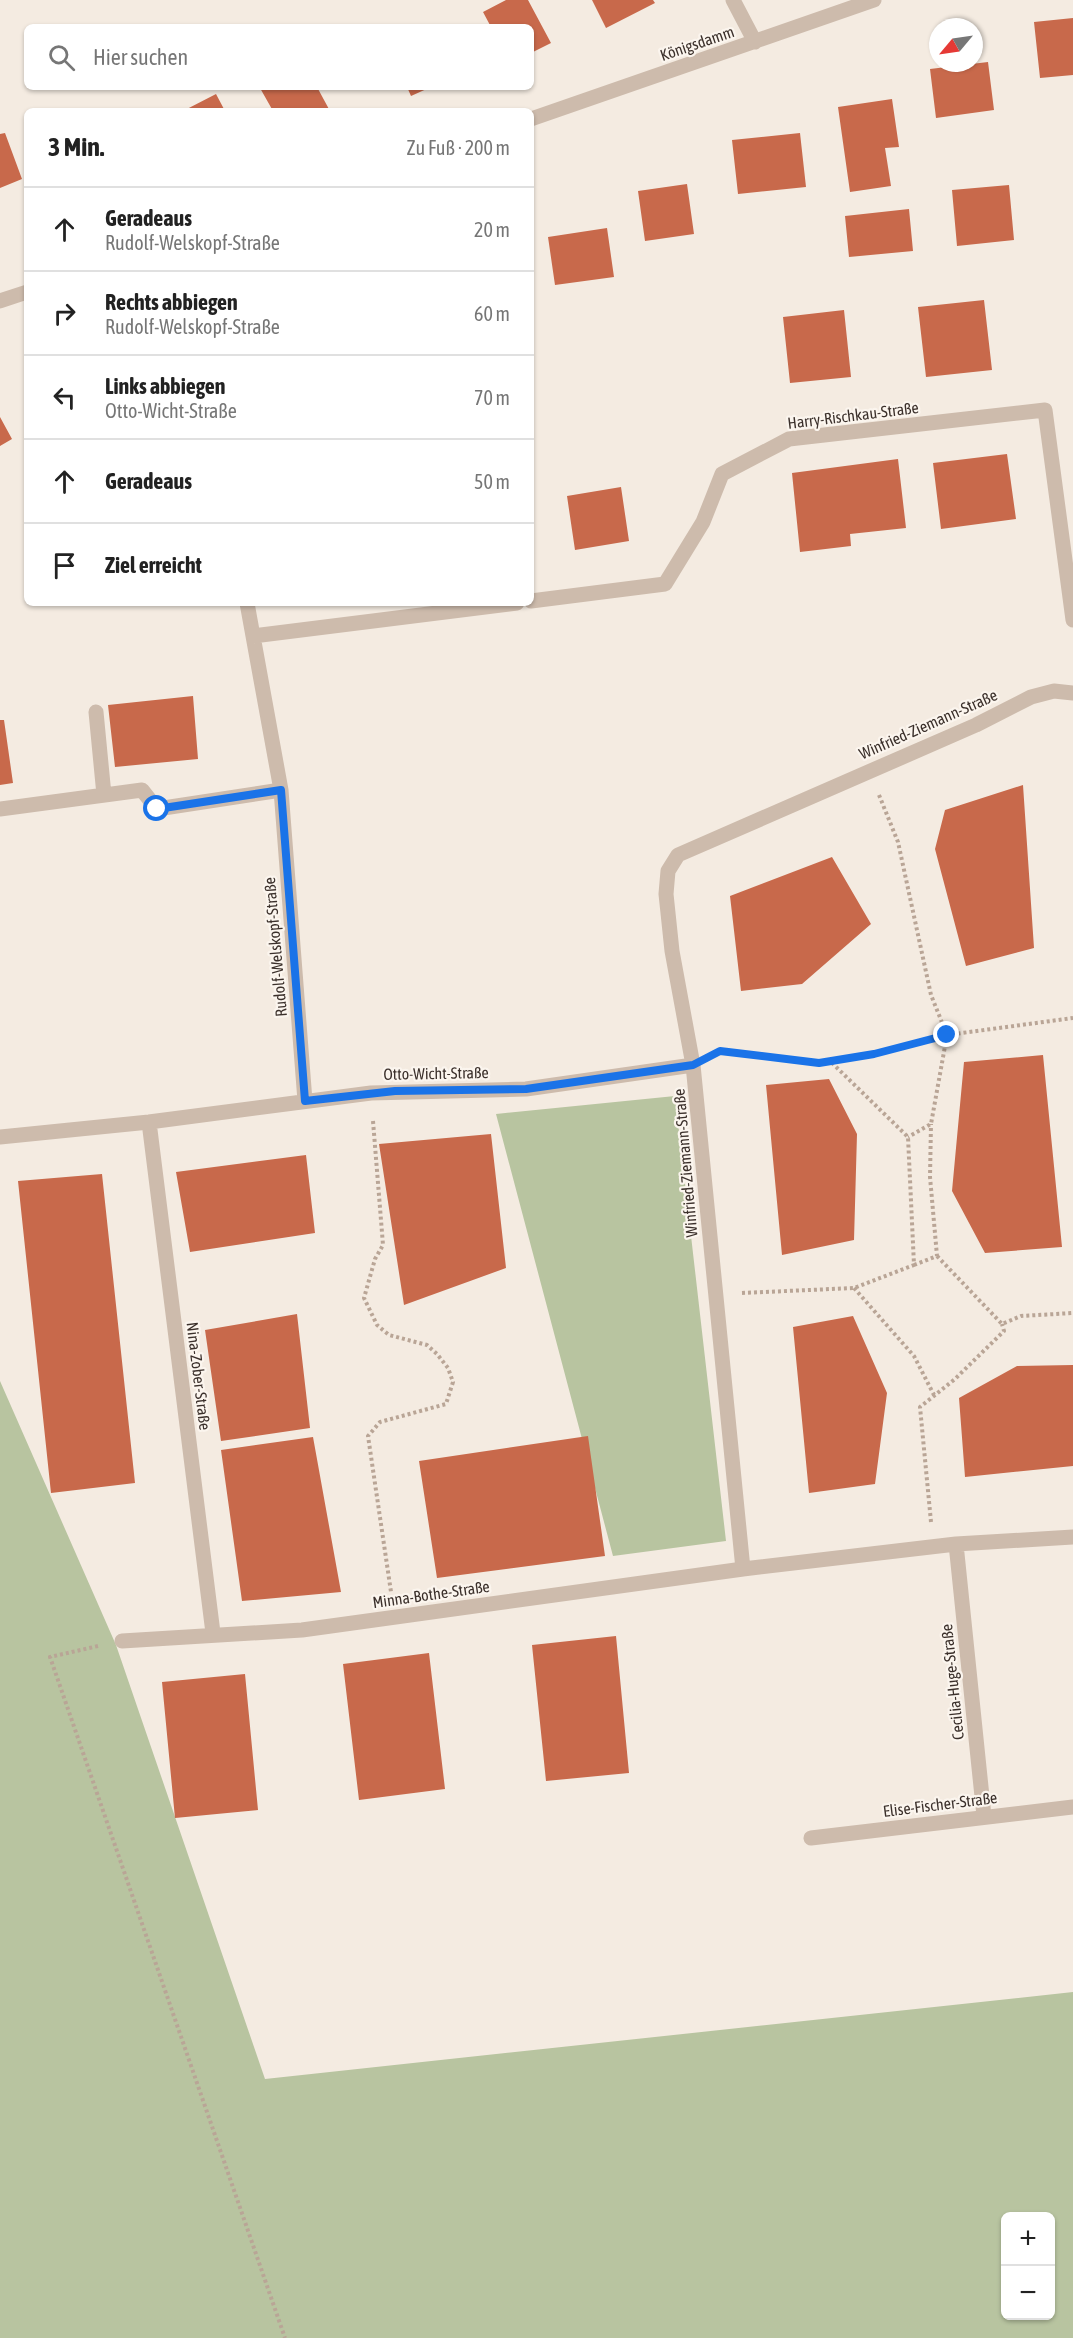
<!DOCTYPE html>
<html lang="de">
<meta charset="utf-8">
<style>
body{margin:0;font-family:"Asap Condensed",sans-serif;background:#f6f6f6;color:#222}
.controls{position:absolute;right:18px;bottom:18px;display:grid;overflow:hidden;border-radius:9px;box-shadow:0 2px 4px #0004}
.controls button{width:54px;height:54px;display:grid;place-items:center;padding:0;border:0;border-bottom:2px solid #e0e0e0;background:#fff;color:#222;font:30px sans-serif}
.compass{position:absolute;left:929px;top:18px;width:54px;height:54px;border-radius:50%;background:#fff;box-shadow:0 2px 4px #0004;rotate:241deg}
.stop{position:absolute;width:18px;height:18px;margin:-14px;border:4px solid #1a73e8;border-radius:50%;background:#fff}
.stop.end{background:#1a73e8;border-color:#fff;box-shadow:0 2px 6px #0008}
.list{margin:0;padding:0;list-style:none}
h2{display:flex;justify-content:space-between;align-items:center;height:78px;margin:0;padding:0 24px;font-size:26px}
h2 small{font-size:20px;font-weight:400;color:#767676}
.list li{display:grid;grid-template-columns:39px 1fr auto;gap:18px;align-items:center;box-sizing:border-box;height:84px;padding:0 24px;border-top:2px solid #e0e0e0}
.list b{display:block;font-size:22px;white-space:nowrap}
.list p{margin:0;font-size:20px;white-space:nowrap;color:#767676}
.list em{font-size:20px;font-style:normal;color:#767676}
.icon{flex:none;width:33px;height:33px;fill:none;stroke:currentColor;stroke-width:2;stroke-linecap:round;stroke-linejoin:round}
.map{position:relative;flex:none;width:1073px;height:2338px;overflow:hidden}
.search{position:absolute;background:#fff;box-shadow:0 2px 4px #0004;left:24px;top:24px;width:510px;height:66px;display:flex;align-items:center;gap:15px;box-sizing:border-box;padding:0 21px;border-radius:9px;color:#767676;font-size:22px}
.panel{position:absolute;background:#fff;box-shadow:0 2px 4px #0004;left:24px;top:108px;width:510px;height:498px;border-radius:9px}
.map>svg:first-child{display:block}
</style>
<div class="map">
<svg width="1073" height="2338" viewBox="0 0 1073 2338">
<rect width="100%" height="100%" fill="#f4ebe1"/>
<path fill="#b8c4a0" fill-rule="evenodd" d="M675 1096 726 1541 613 1556 496 1114Z
M0 1381 116 1645 265 2079 1073 1992V2338H0ZM1006 2216H1050V2316H1006Z"/>
<path fill="#c8694b" d="M506 0H528L551 43 531 53V27H491L483 12Z
M592 0H653L655 3 606 28Z
M1073 18V75L1040 78 1034 22Z
M988 62 994 110 936 118 930 69Z
M263 87H317L330 111H273L260 88Z
M407 87H431L411 96Z
M216 94 225 111H183Z
M892 99 899 147 885 148 891 186 850 192 838 107Z
M5 133 22 179 0 188V134Z
M800 133 806 187 738 194 732 140Z
M687 184 694 234 645 241 638 191Z
M1009 185 1014 240 957 246 952 190Z
M909 209 913 251 849 257 845 216Z
M607 228 614 277 555 285 548 237Z
M984 300 992 370 926 377 918 307Z
M844 310 851 377 790 383 783 317Z
M0 417 12 439 0 446Z
M1007 454 1016 519 941 529 933 463Z
M898 459 906 528 850 534 851 546 800 552 792 473Z
M621 487 629 541 575 550 567 496Z
M193 696 198 759 115 767 108 705Z
M0 720H4L13 783 0 785Z
M1023 785 1034 948 966 966 935 849 945 810Z
M832 857 871 924 802 984 741 991 730 896Z
M1043 1055 1062 1247 985 1253 952 1191 964 1062Z
M829 1079 857 1134 854 1240 782 1255 766 1085Z
M491 1134 506 1268 404 1305 379 1144Z
M306 1155 315 1233 190 1252 176 1172Z
M102 1174 135 1483 51 1493 18 1181Z
M297 1314 310 1428 221 1441 205 1330Z
M853 1316 887 1393 875 1484 809 1493 793 1327Z
M1073 1365V1466L965 1477 959 1398 1017 1366Z
M588 1436 605 1556 437 1578 419 1461Z
M313 1437 341 1592 242 1601 221 1450Z
M616 1636 629 1773 546 1781 532 1645Z
M429 1653 445 1789 359 1800 343 1664Z
M245 1674 258 1810 175 1818 162 1682Z"/>
<g fill="none" stroke-linecap="round" stroke-linejoin="round">
<path stroke="#b9a596" stroke-width="4" stroke-dasharray="3 3" stroke-linecap="butt" d="M879 795 898 842 931 995 947 1035 931 1124 908 1137
M716 1053 720 1051 819 1063 875 1054 947 1035 1073 1018
M373 1121 383 1245 375 1259 364 1298 377 1325 389 1335 427 1345 437 1354 448 1368 453 1382 446 1404 380 1422 368 1436 391 1592
M937 1256 1002 1324 1021 1316 1073 1313
M914 1265 937 1256 930 1177 931 1124
M854 1288 914 1356 934 1395
M742 1293 854 1288 914 1265 908 1137 830 1061
M931 1522 920 1407 955 1379 1004 1331 1002 1324
M98 1646 50 1657 285 2338"/>
<path stroke="#cdbbac" stroke-width="15" d="M733 0 755 42
M531 119 874 0
M0 301 27 292
M531 601 665 584 703 522 722 474 789 439 1045 410 1073 620
M247 603 281 790 305 1101
M253 636 517 603
M1073 693 1054 691 1031 697 976 725 678 855 668 871 666 894 672 951 693 1065 743 1569 956 1544 1073 1537
M96 712 104 795
M0 809 142 790 157 809 281 790
M149 1122 213 1633
M0 1137 149 1122 371 1093 526 1089 693 1065
M956 1544 984 1816
M122 1641 302 1630 743 1569
M811 1838 1073 1807"/>
</g>
<g fill="none" stroke-linecap="round" stroke-linejoin="round">
<path stroke="#1a73e8" stroke-width="8" d="M157 809 281 790 305 1101 395 1091 526 1089 693 1065 720 1051 819 1063 874 1054 947 1035"/>
</g>
<g text-anchor="middle" dominant-baseline="central" stroke-width="4.5" stroke-linejoin="round" paint-order="stroke">
<g font-size="16" fill="#3b302b" stroke="#fbf5ee">
<text transform="translate(697 43) rotate(-19)">Königsdamm</text>
<text transform="translate(853 415) rotate(-7)">Harry-Rischkau-Straße</text>
<text transform="translate(928 724) rotate(-24)">Winfried-Ziemann-Straße</text>
<text transform="translate(275 947) rotate(-95)">Rudolf-Welskopf-Straße</text>
<text transform="translate(436 1073) rotate(-1)">Otto-Wicht-Straße</text>
<text transform="translate(685 1163) rotate(-95)">Winfried-Ziemann-Straße</text>
<text transform="translate(199 1376) rotate(83)">Nina-Zober-Straße</text>
<text transform="translate(431 1594) rotate(-8)">Minna-Bothe-Straße</text>
<text transform="translate(952 1682) rotate(-96)">Cecilia-Huge-Straße</text>
<text transform="translate(940 1804) rotate(-7)">Elise-Fischer-Straße</text>
</g>
</g>
</svg>
<div class="controls">
<button>+</button>
<button>−</button>
</div>
<svg class="compass" viewBox="-18 -18 36 36"><path d="M0-13l5 13h-10z" fill="#e53935"/><path d="M0 13l5-13h-10z" fill="#767676"/></svg>
<div class="stop" style="left:157px;top:809px"></div>
<div class="stop end" style="left:947px;top:1035px"></div>
<div class="search"><svg class="icon" aria-label="search" viewBox="0 0 24 24"><circle cx="10" cy="10" r="6"/><path d="M15 15l6 6"/></svg>Hier suchen</div>
<section class="panel">
<h2>3 Min.<small>Zu Fuß · 200 m</small></h2>
<ul class="list">
<li><svg class="icon" aria-label="ahead" viewBox="0 0 24 24"><path d="M12 20V5M6 11l6-6 6 6"/></svg><div><b>Geradeaus</b><p>Rudolf-Welskopf-Straße</p></div><em>20 m</em></li>
<li><svg class="icon" aria-label="right" viewBox="0 0 24 24"><path d="M7 20v-9h11M14 6l5 5-5 5"/></svg><div><b>Rechts abbiegen</b><p>Rudolf-Welskopf-Straße</p></div><em>60 m</em></li>
<li><svg class="icon" aria-label="left" viewBox="0 0 24 24"><path d="M17 20v-9H6M10 6l-5 5 5 5"/></svg><div><b>Links abbiegen</b><p>Otto-Wicht-Straße</p></div><em>70 m</em></li>
<li><svg class="icon" aria-label="ahead" viewBox="0 0 24 24"><path d="M12 20V5M6 11l6-6 6 6"/></svg><div><b>Geradeaus</b></div><em>50 m</em></li>
<li><svg class="icon" aria-label="arrive" viewBox="0 0 24 24"><path d="M6 21V4h12l-3 4 3 4H6"/></svg><div><b>Ziel erreicht</b></div></li>
</ul>
</section>
</div>
